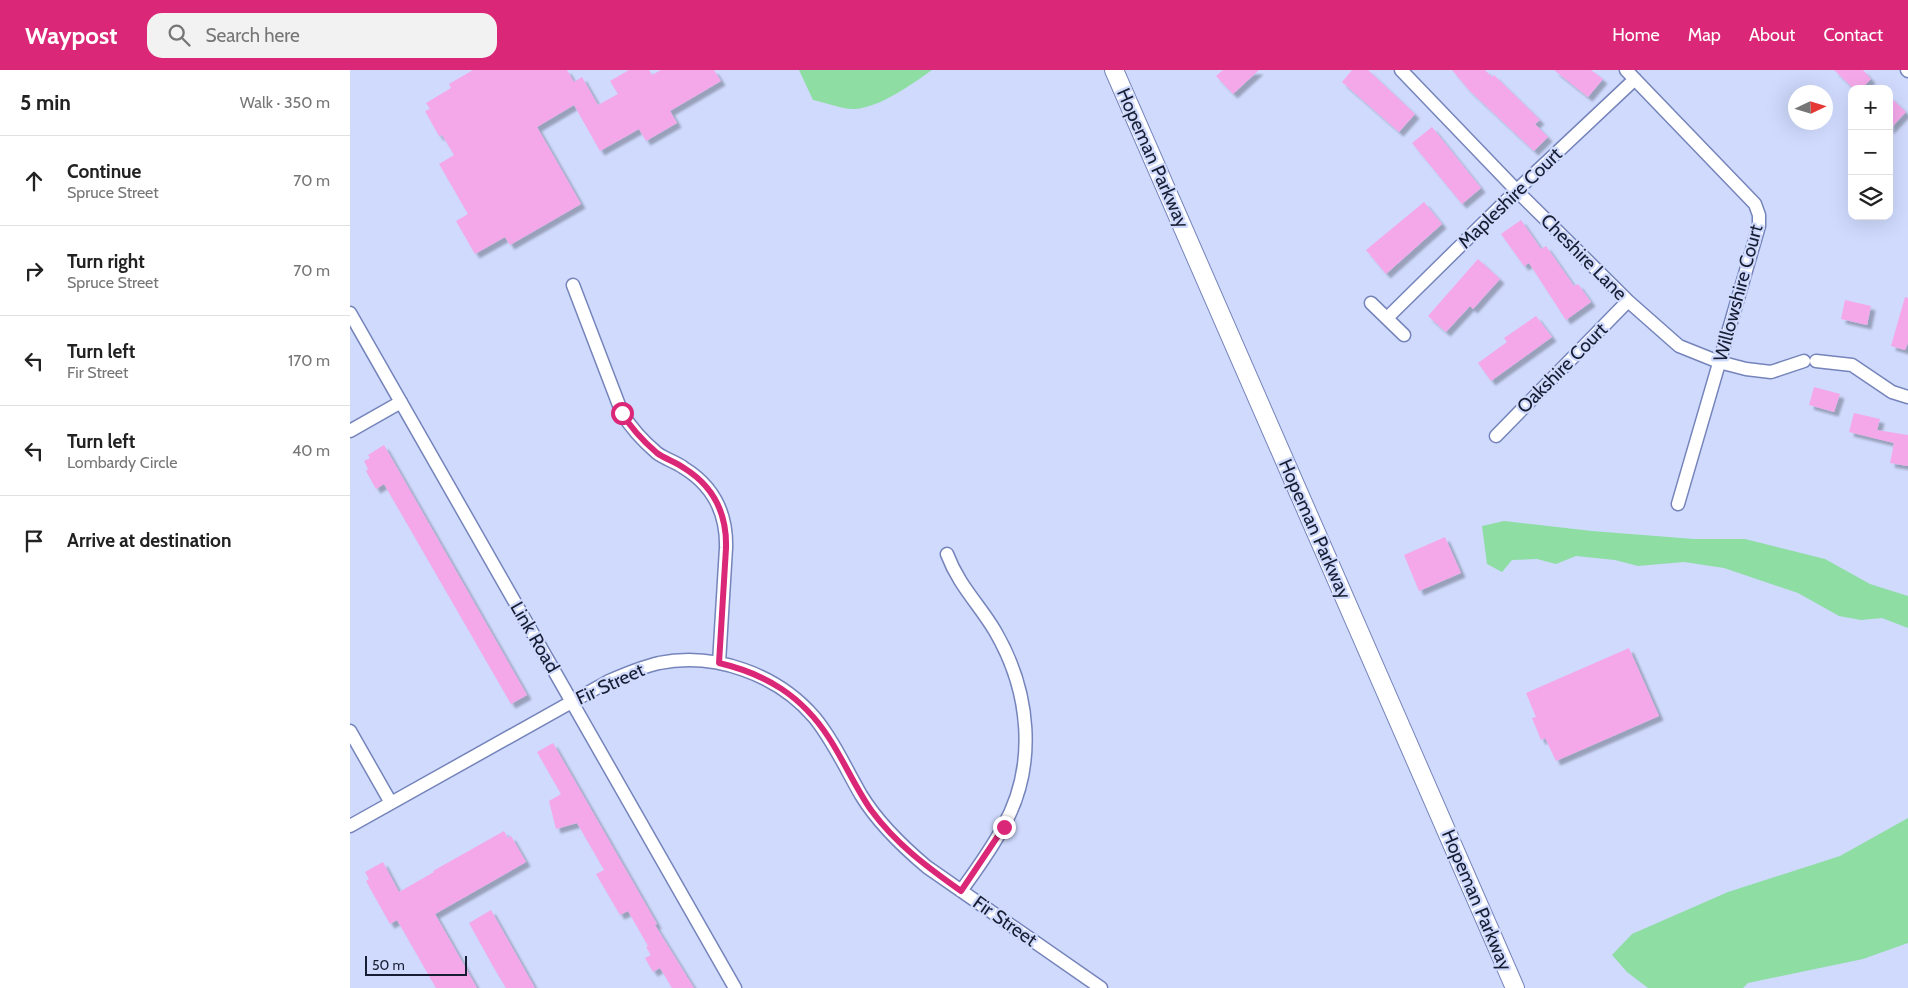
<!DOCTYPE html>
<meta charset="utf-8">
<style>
body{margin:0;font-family:Cabin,sans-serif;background:#f2f2f2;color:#222}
.controls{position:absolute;right:15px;top:15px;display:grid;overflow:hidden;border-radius:10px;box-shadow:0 5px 20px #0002}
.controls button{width:45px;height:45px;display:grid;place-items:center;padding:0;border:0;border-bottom:1px solid #e0e0e0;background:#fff;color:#222;font:25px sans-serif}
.compass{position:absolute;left:1438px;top:15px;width:45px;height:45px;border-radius:50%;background:#fff;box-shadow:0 5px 20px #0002;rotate:86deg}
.scale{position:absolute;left:15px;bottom:12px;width:102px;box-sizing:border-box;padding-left:5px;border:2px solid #171d32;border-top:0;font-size:14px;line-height:18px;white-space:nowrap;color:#171d32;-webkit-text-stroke:4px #cfdafd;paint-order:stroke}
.stop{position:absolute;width:15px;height:15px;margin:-11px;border:4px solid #db2777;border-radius:50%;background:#fff}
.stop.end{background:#db2777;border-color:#fff;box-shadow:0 1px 5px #0008}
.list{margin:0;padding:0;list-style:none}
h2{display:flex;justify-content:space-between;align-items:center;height:65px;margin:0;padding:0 20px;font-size:21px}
h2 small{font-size:16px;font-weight:400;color:#767676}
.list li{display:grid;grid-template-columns:32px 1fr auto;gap:15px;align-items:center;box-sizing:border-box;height:90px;padding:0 20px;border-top:1px solid #e0e0e0}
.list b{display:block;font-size:19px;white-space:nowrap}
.list p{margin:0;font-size:16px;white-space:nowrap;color:#767676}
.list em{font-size:16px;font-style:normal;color:#767676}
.icon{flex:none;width:28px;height:28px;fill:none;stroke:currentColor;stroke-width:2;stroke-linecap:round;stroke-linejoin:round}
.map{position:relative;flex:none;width:1558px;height:918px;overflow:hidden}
header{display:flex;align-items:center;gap:30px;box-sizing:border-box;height:70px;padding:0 25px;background:#db2777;color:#fff}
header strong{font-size:24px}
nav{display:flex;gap:28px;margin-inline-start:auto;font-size:18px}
.search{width:350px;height:45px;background:#f2f2f2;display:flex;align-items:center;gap:12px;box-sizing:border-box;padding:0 18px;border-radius:15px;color:#767676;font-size:19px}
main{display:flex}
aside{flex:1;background:#fff}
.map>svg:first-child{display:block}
</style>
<header>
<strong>Waypost</strong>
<div class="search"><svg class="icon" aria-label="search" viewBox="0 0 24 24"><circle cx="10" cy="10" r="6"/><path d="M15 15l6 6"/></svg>Search here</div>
<nav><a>Home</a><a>Map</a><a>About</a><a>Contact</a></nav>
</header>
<main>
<aside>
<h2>5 min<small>Walk · 350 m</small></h2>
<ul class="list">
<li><svg class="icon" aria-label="ahead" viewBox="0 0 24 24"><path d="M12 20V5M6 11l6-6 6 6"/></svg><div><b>Continue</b><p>Spruce Street</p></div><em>70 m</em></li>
<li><svg class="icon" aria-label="right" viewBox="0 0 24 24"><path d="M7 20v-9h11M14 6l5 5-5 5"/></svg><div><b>Turn right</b><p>Spruce Street</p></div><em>70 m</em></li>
<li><svg class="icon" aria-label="left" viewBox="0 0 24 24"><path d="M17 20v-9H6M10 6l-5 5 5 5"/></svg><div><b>Turn left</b><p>Fir Street</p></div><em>170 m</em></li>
<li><svg class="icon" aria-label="left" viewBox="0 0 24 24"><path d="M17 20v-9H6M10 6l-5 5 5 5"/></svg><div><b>Turn left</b><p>Lombardy Circle</p></div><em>40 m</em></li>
<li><svg class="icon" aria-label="arrive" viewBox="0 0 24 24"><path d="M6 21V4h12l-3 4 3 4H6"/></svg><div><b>Arrive at destination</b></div></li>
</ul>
</aside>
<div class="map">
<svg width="1558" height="918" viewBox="0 0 1558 918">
<defs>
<filter id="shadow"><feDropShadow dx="4.5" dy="4.5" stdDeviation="1" flood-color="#0004"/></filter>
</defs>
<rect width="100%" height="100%" fill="#cfdafd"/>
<path fill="#8edda3" d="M449 0H582C562 14 531 37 505 39 495 40 474 32 463 30Z
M1154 451 1242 461 1344 469H1395L1475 489 1520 514 1558 526V558L1532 548 1511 550 1489 546 1448 523 1374 498 1334 492 1288 496 1265 490 1226 486 1206 494 1187 489 1162 490 1152 502 1137 494 1132 456Z
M1558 748V873L1513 889 1398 913 1393 918H1298L1277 902 1262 885 1282 864 1378 822 1490 786Z"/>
<path fill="#f4a8e9" filter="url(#shadow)" d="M123 0H217L224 12 232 7 248 35 268 24 260 11 279 0H299L302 5 311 0H364L371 11 320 41 327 53 296 71 289 59 250 81 224 35 187 57 231 134 160 175 155 167 125 184 106 151 118 144 89 94 104 85 92 65 89 66 75 41 80 39 76 33 101 18 99 14Z
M873 0H909L883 24 866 6Z
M1002 0H1018L1065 44 1049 62 992 12Z
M1102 0H1135L1142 7 1144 5 1190 50 1185 54 1198 67 1184 81 1119 20Z
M1204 0H1241L1253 9 1238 27Z
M1484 0H1513L1521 9 1511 19H1504Z
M1539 26 1556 42 1539 60Z
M1082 57 1131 118 1112 134 1062 73Z
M1074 132 1092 154 1036 204 1016 180Z
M1171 150 1191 179 1196 176 1224 216 1228 214 1241 232 1216 250 1179 193 1174 196 1151 164Z
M1128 189 1150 209 1123 239 1120 236 1096 262 1078 246Z
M1555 227 1558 228V273L1555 280 1541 276Z
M1495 230 1521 236 1517 255 1491 249Z
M1186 246 1202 267 1141 311 1128 293 1157 272 1154 268Z
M1464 317 1490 324 1484 342 1459 335Z
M1504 343 1530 349 1527 360 1558 365V396L1540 393 1544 373 1499 362Z
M34 375 177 625 161 634 34 414 26 419 16 401 18 399 14 391 20 388 18 385Z
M1095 467 1111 503 1069 521 1054 485Z
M1279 578 1309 646 1206 691 1195 668 1191 670 1182 648 1186 647 1176 623Z
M203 673 307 854 305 855 344 918H322L310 898 303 902 295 888 301 885 296 877 298 876 278 841 270 845 246 804 254 800 227 753 206 759 199 731 211 724 187 682Z
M154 761 158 768 161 766 176 792 85 844 127 918H86L47 850 40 854 16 811 19 809 15 802 33 792 49 822 84 802 83 801Z
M141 840 185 918H156L144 898 119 853Z"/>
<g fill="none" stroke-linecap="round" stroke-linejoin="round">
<g stroke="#7584ba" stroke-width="15">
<path id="street" d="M1051 0 1170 124 1278 231 1329 276 1369 292 1396 299 1421 302 1454 291
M1276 0 1405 134 1409 145V156L1328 434
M1557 0 1558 1
M223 215 272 343C281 358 293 371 307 383 315 389 326 392 334 398 363 416 377 443 376 478L369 593
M1021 233 1054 265
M0 243 385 918
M1037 248 1167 120 1285 9
M1466 291 1502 295 1542 322 1558 327
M0 361 51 332
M1146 366 1278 231
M597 484C609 516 629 534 645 561 680 621 688 695 653 757 641 780 626 800 611 821
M0 661 41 733
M0 756 259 611C275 604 292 597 309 593 365 582 427 604 464 647 483 670 496 699 511 725 528 753 552 776 577 797L751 918"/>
</g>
<g stroke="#7584ba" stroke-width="20">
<path id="secondary" d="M764 0 1165 918"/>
</g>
<use href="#street" stroke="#fff" stroke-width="12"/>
<use href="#secondary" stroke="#fff" stroke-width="18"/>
</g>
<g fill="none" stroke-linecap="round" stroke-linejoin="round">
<path stroke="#db2777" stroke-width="6" d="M272 343C281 358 293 371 307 383 315 389 326 392 334 398 363 416 377 443 376 478L369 593C416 604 452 626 479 668 494 691 505 717 521 740 546 774 577 797 611 821L654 757"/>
</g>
<g text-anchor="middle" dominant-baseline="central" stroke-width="4.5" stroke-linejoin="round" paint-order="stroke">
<g font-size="19" fill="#171d32" stroke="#cfdafd">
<text transform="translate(803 88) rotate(66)">Hopeman Parkway</text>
<text transform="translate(1160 128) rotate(-44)">Mapleshire Court</text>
<text transform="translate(1234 187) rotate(45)">Cheshire Lane</text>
<text transform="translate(1388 223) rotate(-75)">Willowshire Court</text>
<text transform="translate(1212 298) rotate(-45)">Oakshire Court</text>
<text transform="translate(965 459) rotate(66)">Hopeman Parkway</text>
<text transform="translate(185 567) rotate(60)">Link Road</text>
<text transform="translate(260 614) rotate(-25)">Fir Street</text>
<text transform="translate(1127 830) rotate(67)">Hopeman Parkway</text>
<text transform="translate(655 851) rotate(35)">Fir Street</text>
</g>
</g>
</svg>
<div class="controls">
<button>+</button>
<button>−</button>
<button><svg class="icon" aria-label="layers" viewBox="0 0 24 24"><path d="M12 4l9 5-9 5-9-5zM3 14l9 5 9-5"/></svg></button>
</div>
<svg class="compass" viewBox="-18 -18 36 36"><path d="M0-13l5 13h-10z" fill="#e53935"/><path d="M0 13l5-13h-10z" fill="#767676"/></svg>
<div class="scale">50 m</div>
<div class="stop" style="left:272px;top:343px"></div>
<div class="stop end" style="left:654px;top:757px"></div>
</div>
</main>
